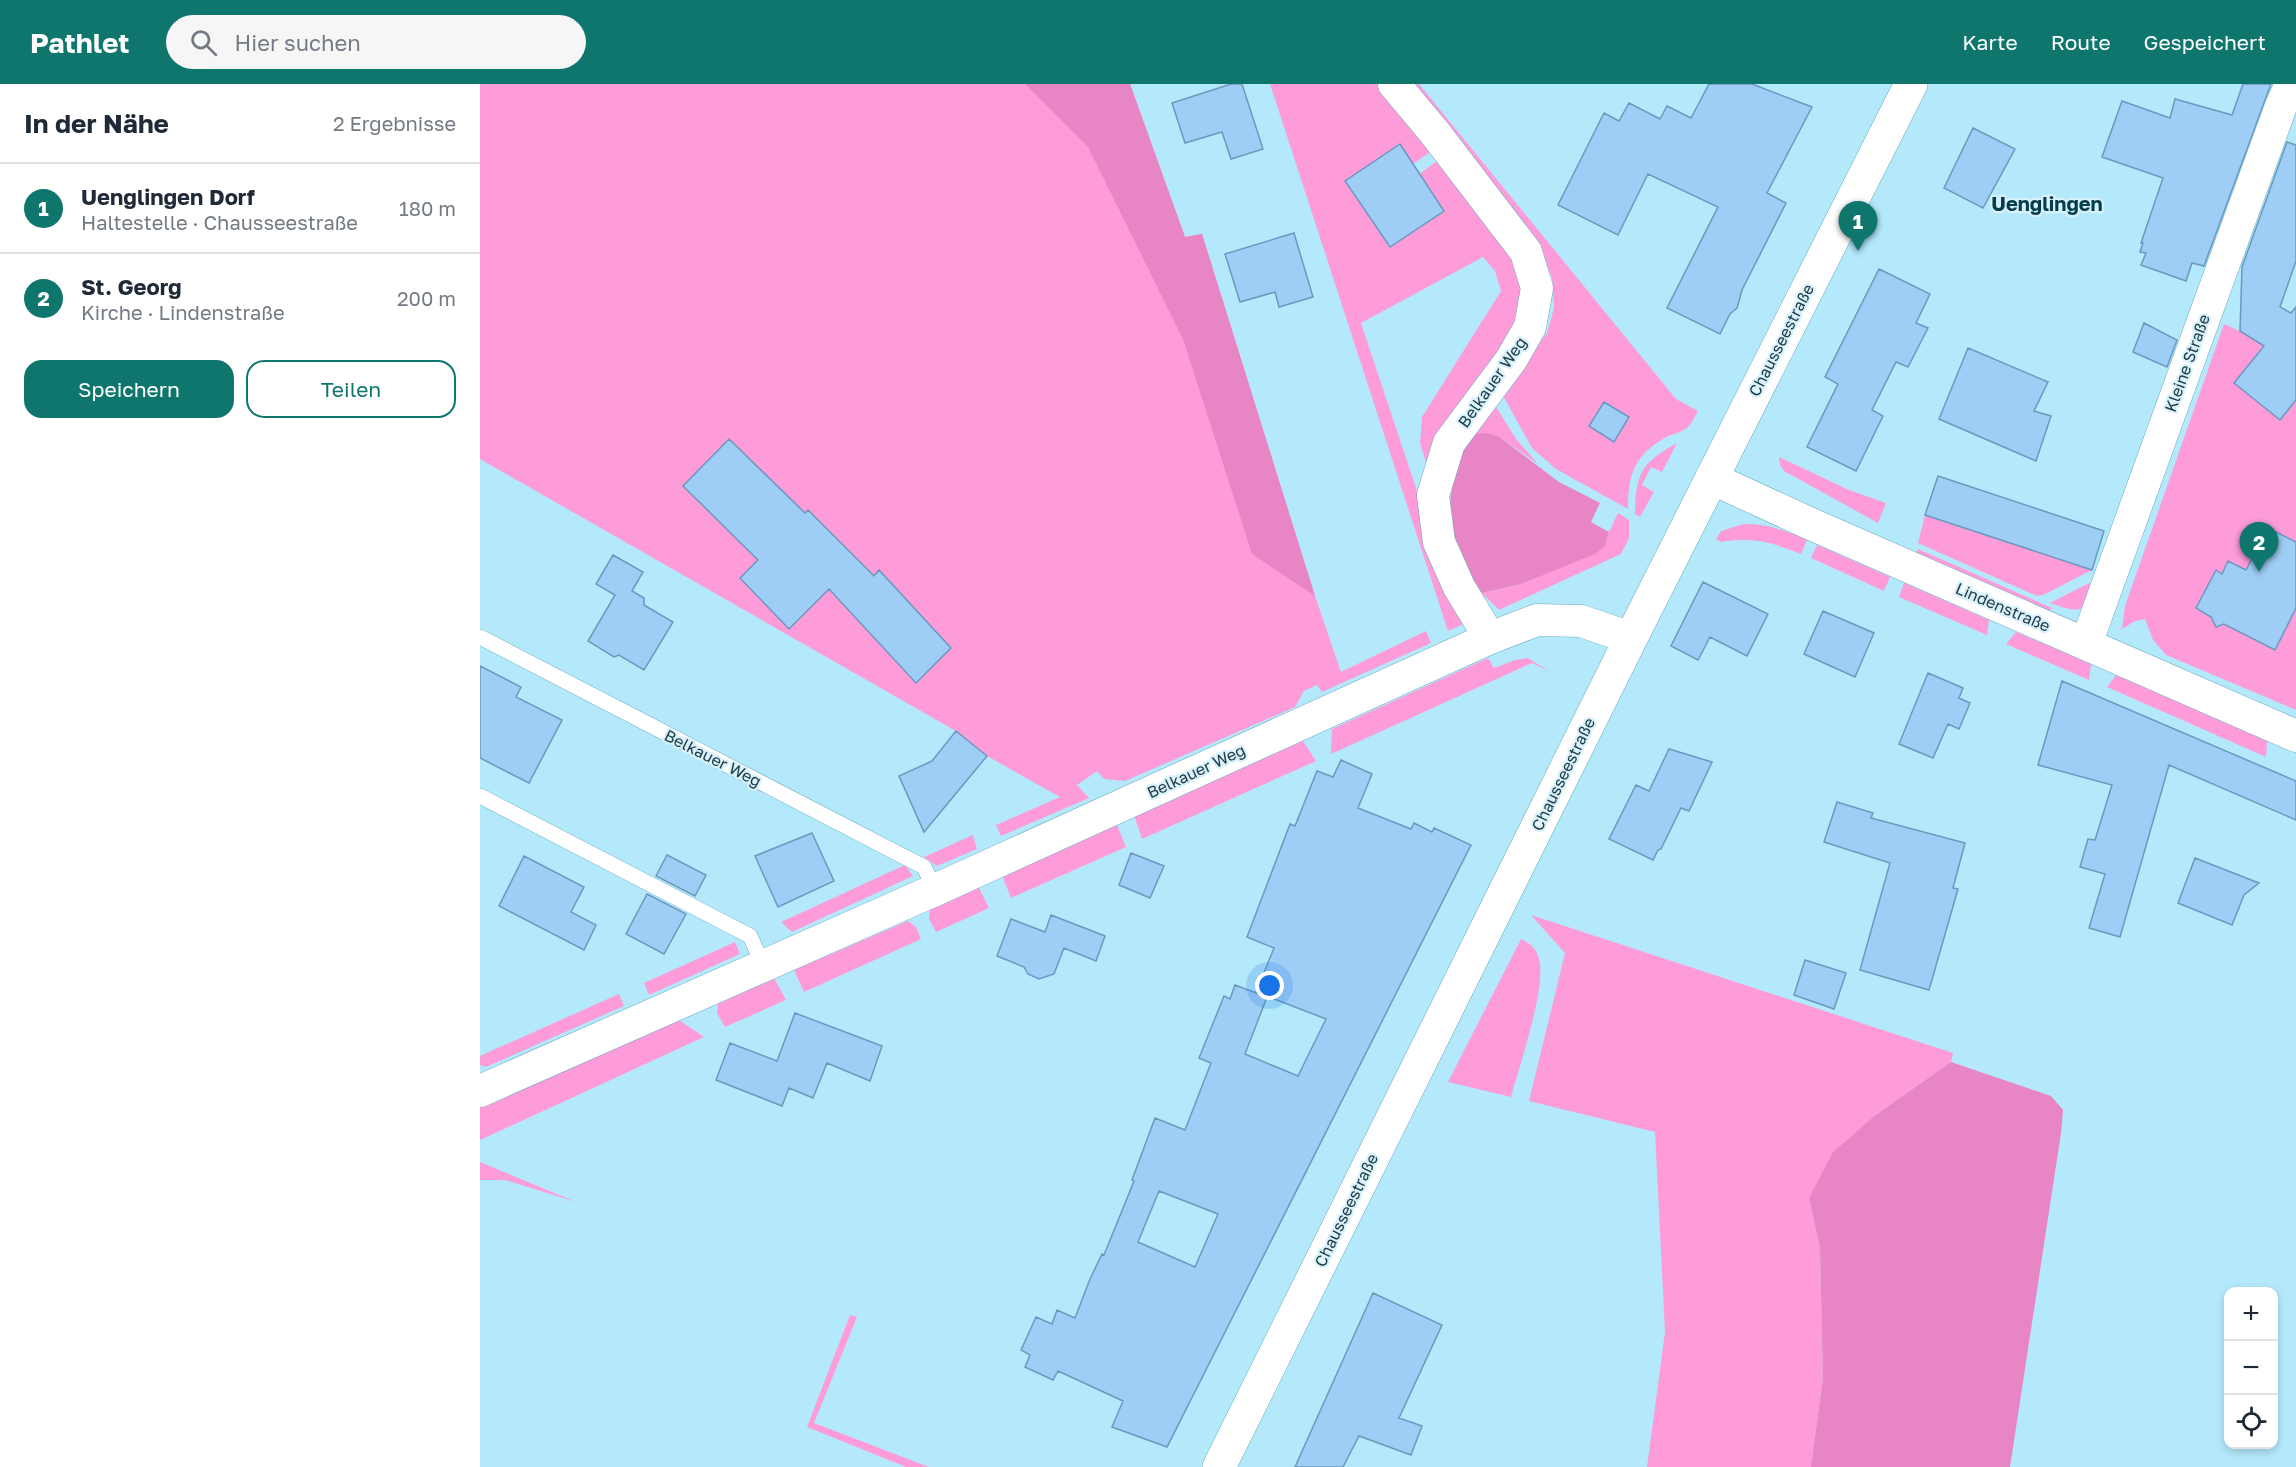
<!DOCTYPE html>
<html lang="de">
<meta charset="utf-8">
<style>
body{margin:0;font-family:"Golos Text",sans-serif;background:#f6f6f7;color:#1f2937}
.controls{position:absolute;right:18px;bottom:18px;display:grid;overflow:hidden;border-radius:12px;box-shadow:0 3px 9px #0003}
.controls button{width:54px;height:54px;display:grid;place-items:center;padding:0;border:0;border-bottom:2px solid #e0e1e3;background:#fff;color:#1f2937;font:30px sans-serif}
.you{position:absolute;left:790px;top:902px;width:21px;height:21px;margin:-15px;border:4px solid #fff;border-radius:50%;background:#1a73e8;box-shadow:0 0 0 9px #1a73e833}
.badge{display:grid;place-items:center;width:39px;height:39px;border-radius:50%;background:#0f766e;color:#fff;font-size:20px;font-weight:700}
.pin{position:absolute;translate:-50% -50px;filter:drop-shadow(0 2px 3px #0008)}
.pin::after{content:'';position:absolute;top:32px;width:21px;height:18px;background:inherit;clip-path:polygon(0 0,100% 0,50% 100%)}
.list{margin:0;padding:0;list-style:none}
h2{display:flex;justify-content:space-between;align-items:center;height:78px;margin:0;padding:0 24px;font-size:26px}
h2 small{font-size:20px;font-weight:400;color:#747a83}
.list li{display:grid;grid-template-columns:39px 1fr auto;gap:18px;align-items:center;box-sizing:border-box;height:90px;padding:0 24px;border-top:2px solid #e0e1e3}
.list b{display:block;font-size:22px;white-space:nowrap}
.list p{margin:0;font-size:20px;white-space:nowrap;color:#747a83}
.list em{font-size:20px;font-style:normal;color:#747a83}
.actions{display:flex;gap:12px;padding:18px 24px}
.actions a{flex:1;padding:14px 0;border:2px solid #0f766e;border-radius:18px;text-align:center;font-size:21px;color:#0f766e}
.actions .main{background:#0f766e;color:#fff}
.icon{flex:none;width:33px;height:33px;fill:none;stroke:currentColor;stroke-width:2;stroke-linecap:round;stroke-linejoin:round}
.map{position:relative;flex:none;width:1816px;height:1383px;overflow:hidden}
header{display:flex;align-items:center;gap:36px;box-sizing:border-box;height:84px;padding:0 30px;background:#0f766e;color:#fff}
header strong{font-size:28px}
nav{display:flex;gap:33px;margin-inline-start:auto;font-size:21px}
.search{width:420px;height:54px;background:#f6f6f7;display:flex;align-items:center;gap:15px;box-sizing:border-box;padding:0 21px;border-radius:33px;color:#747a83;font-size:22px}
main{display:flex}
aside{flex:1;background:#fff}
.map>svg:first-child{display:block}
</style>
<header>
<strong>Pathlet</strong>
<div class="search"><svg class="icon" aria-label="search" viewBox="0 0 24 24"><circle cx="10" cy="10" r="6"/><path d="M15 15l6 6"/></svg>Hier suchen</div>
<nav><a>Karte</a><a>Route</a><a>Gespeichert</a></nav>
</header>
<main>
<aside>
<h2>In der Nähe<small>2 Ergebnisse</small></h2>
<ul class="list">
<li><span class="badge">1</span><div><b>Uenglingen Dorf</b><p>Haltestelle · Chausseestraße</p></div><em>180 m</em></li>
<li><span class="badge">2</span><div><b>St. Georg</b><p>Kirche · Lindenstraße</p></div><em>200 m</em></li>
</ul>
<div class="actions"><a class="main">Speichern</a><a>Teilen</a></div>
</aside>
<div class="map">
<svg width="1816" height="1383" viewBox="0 0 1816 1383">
<rect width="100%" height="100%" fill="#b4e9fc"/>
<path fill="#fd9cd9" d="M0 0H650L705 153 722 150 835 512 861 588 946 547 951 559 842 608 837 601 824 607 815 623 645 697 624 695 617 687 597 701 609 714 521 752 516 741 580 713 507 672 476 647 0 375Z
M790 0H901L953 66 933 80 919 60 866 97 909 163 964 127 939 90 960 75 1041 180 1043 238 949 388 940 359 942 333 1021 207 1015 187 1003 173 881 239 944 428 986 539 968 547Z
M924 0H939L1196 315 1218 327C1215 332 1212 339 1208 343 1202 349 1190 350 1183 355 1153 373 1148 393 1148 425L1076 385 1052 364 1021 308 1067 249 1074 224 1072 193 1061 170Z
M1744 240 1760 247 1816 282V626L1686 571 1673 556 1665 535 1655 537 1642 545 1645 522Z
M1013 318 1036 355 1058 380 1018 352 992 350Z
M1197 359 1182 388 1171 383 1162 401 1174 408 1160 433 1155 430C1156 389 1161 379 1197 359Z
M1299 373 1369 406 1406 419 1398 439 1304 387 1300 381Z
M1138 429 1149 436V454L1141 470 1019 526 1002 509 1041 500 1125 462 1129 448Z
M1445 431 1612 486 1563 511 1557 512 1438 459Z
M1264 440C1287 439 1306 447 1327 456L1321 470C1290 458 1275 453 1241 458L1236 455 1241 447Z
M1337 461 1410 493 1404 507 1331 474Z
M1438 465 1572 524 1569 527 1435 472Z
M1424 499 1509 536 1507 551 1419 513Z
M1609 499 1621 502C1602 529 1601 530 1570 519Z
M1536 548 1611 580 1609 596 1526 560Z
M1008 574 1014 584 1035 576 1048 574 1070 588 1052 579 851 670 852 645Z
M1636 591 1787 657 1786 673 1627 603Z
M823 657 836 677 662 755 654 731Z
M637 741 646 763 531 814 522 791Z
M493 751 497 765 457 782 444 773Z
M425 781 433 792 312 848 301 838Z
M499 804 509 824 456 848 449 835 450 826Z
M1051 831 1473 969 1471 978 1397 1030 1329 1114 1340 1164 1343 1293 1331 1383H1167L1185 1248 1175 1048 1049 1017 1085 869Z
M428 837 436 843 441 855 324 908 314 886Z
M1041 855C1051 860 1056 864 1059 875 1067 902 1039 983 1031 1013L968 998Z
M255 858 260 870 169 911 164 899Z
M294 894 306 916 245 943 237 929 238 920Z
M139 910 144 922 6 983 0 981V972Z
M199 936 224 953 0 1056V1021Z
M0 1078 96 1118 26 1096H0Z
M370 1231 377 1233 334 1339 449 1383H426L327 1343Z"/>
<path fill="#e885c4" d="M545 0H650L705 153 722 150 835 512 772 470 703 255 608 63Z
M1005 349 1018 352 1079 398 1120 419 1111 438 1129 448 1125 462 1115 470 1041 500 1002 509C991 493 973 468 970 448 966 421 976 372 992 350Z
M1471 978 1571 1012 1583 1026 1581 1049 1530 1383H1331L1343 1293 1340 1164 1329 1114 1353 1068 1397 1030Z"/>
<path fill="#9ecef5" stroke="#6a99be" stroke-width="1.5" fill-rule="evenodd" d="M751 0H762L783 65 751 75 742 48 705 59 692 19Z
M1229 0H1272L1332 23 1287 109 1306 119 1262 206 1257 224 1250 230 1240 250 1187 224 1238 123 1168 90 1138 151 1078 121 1124 29 1139 37 1149 19 1180 35 1187 22 1211 34Z
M1763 0H1791L1724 182 1712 179 1706 197 1661 181 1666 169 1660 168 1663 159H1661L1683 94 1622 73 1642 17 1690 34 1695 15 1752 31Z
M1493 44 1535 65 1503 124 1464 104Z
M1807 58 1816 61V177L1800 223 1811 229 1816 223V316L1800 336 1754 299 1784 262 1760 247 1762 183Z
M920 60 964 127 910 163 865 97Z
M814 149 833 213 799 223 795 208 760 218 745 170Z
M1399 185 1450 210 1436 239 1448 244 1428 283 1416 278 1392 326 1403 332 1376 387 1327 363 1358 300 1345 293Z
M1664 239 1697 256 1687 283 1653 268Z
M1488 264 1568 298 1554 327 1571 332 1556 377 1459 335Z
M1124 318 1149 333 1134 358 1109 342Z
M249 355 325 429 328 426 394 492 399 486 471 564 436 599 349 505 309 545 260 494 278 476 203 402Z
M1458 392 1624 447 1612 486 1445 431Z
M1788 444 1816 458V524L1795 566 1744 540 1736 543 1731 533 1716 524 1736 486 1742 490 1748 477 1766 486Z
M133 471 163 488 152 507 164 514V521L193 538 164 586 139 571 134 573 108 557 135 511 116 500Z
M1223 498 1288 530 1267 572 1230 553 1218 576 1191 562Z
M1343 527 1394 549 1375 593 1324 570Z
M0 582 41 603 36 613 82 636 49 699 0 674Z
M1448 589 1483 604 1479 614 1490 619 1479 645 1468 640 1453 674 1419 660Z
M1582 597 1816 697V736L1689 681 1640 853 1609 844 1625 790 1600 783 1608 755 1615 756 1632 701 1558 681Z
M476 647 507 672 444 748 419 692 452 677Z
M1189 665 1232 678 1209 727 1201 724 1181 765 1178 766 1173 776 1129 755 1156 701 1169 707Z
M861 676 892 690 878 724 931 745 934 739 952 748 954 744 991 761 687 1363 632 1343 643 1317 578 1287 573 1296 545 1283 550 1271 541 1266 556 1233 572 1240 577 1226 595 1234 610 1195 622 1170 624 1171 654 1097 652 1096 675 1034 705 1046 731 979 719 974 744 912 750 915 755 901 787 913 765 970 818 992 846 935 776 908 794 864 767 853 810 740 815 742 837 687 853 693ZM679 1107 738 1130 715 1183 658 1158Z
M1357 718 1393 729 1391 734 1485 759 1473 804 1478 805 1449 906 1380 886 1410 779 1344 758Z
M332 749 354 797 298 823 275 772Z
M651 769 684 782 670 814 639 801Z
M187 771 226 791 215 812 176 792Z
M44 772 104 803 91 828 116 841 104 866 19 822Z
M1715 774 1779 799 1764 811 1752 841 1698 819Z
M167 810 206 830 184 870 146 850Z
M571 831 625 852 616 877 584 864 574 890 559 895 548 890 544 883 517 872 531 835 565 848Z
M1325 876 1366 889 1354 925 1314 911Z
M315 929 402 962 390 997 347 979 333 1014 309 1004 302 1022 236 996 250 959 297 977Z
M893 1209 962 1241 919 1334 942 1342 931 1371 879 1352 863 1383H815Z"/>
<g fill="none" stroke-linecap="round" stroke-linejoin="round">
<g stroke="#69aac1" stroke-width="16">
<path id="service" d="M0 553 444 783 455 806
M0 712 270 852 284 883"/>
</g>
<g stroke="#69aac1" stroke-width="33">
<path id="minor" d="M914 0 955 49 1046 168 1057 204 1050 243 1031 276 969 359 953 411 959 458 979 503 1010 554
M1231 394 1331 440 1816 652
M1606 560 1801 22 1811 0
M0 1007 455 806 1010 554 1057 536 1101 537 1151 554"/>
</g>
<g stroke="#69aac1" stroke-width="34">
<path id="secondary" d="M739 1383 1151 554 1431 0"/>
</g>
<use href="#service" stroke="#fff" stroke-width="15"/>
<use href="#minor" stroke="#fff" stroke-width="32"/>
<use href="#secondary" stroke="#fff" stroke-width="33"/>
</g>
<g text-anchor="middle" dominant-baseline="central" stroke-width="4.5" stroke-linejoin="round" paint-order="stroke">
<g font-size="16" fill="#1d3942" stroke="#d8f1fb">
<text transform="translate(1301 256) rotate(-63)">Chausseestraße</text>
<text transform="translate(1707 279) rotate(-70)">Kleine Straße</text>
<text transform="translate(1012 298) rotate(-55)">Belkauer Weg</text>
<text transform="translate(1523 523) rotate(23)">Lindenstraße</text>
<text transform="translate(233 674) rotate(27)">Belkauer Weg</text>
<text transform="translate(716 687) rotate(-25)">Belkauer Weg</text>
<text transform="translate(1083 690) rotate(-64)">Chausseestraße</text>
<text transform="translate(866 1126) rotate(-64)">Chausseestraße</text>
</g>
<g font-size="20" font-weight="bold" fill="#043d4c" stroke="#d8f1fb">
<text x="1567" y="119">Uenglingen</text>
</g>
</g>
</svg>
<div class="controls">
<button>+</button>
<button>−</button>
<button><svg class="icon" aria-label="locate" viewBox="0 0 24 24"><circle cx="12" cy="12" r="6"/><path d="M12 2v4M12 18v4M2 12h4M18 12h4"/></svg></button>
</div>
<div class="you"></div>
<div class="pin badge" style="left:1378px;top:167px">1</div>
<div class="pin badge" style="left:1779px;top:488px">2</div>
</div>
</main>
